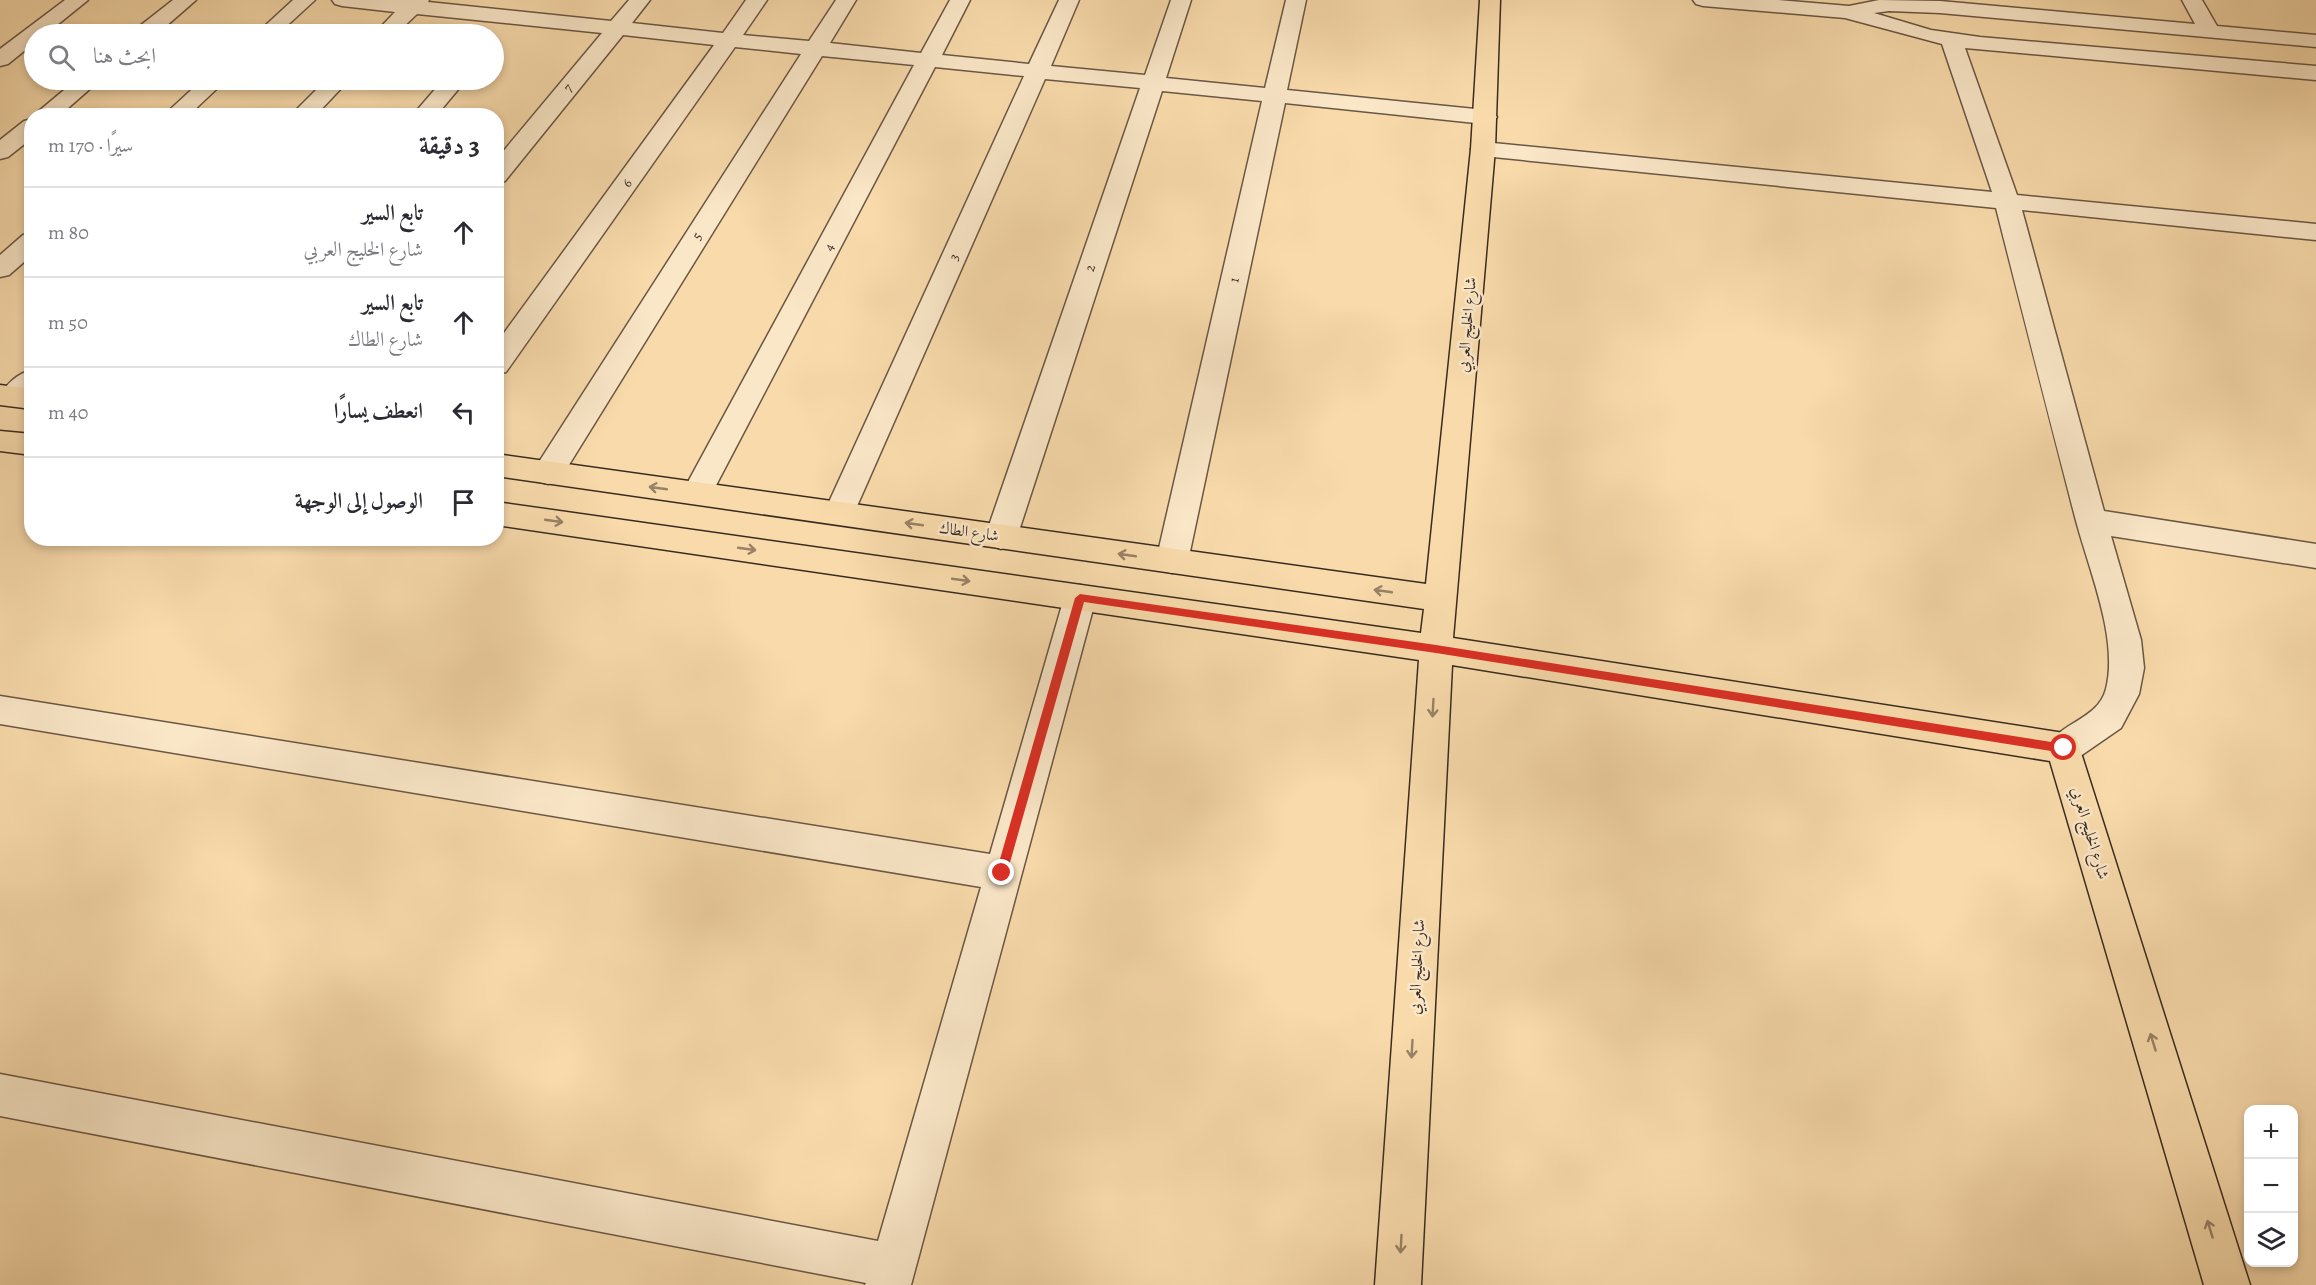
<!DOCTYPE html>
<html lang="ar">
<meta charset="utf-8">
<style>
body{margin:0;font-family:Alegreya,Amiri,serif;background:#f2f2f3;color:#2b2b33;direction:rtl}
.controls{position:absolute;right:18px;bottom:18px;display:grid;overflow:hidden;border-radius:12px;box-shadow:0 3px 9px #0003}
.controls button{width:54px;height:54px;display:grid;place-items:center;padding:0;border:0;border-bottom:2px solid #e1e1e2;background:#fff;color:#2b2b33;font:30px sans-serif}
.stop{position:absolute;width:18px;height:18px;margin:-14px;border:4px solid #d93025;border-radius:50%;background:#fff}
.stop.end{background:#d93025;border-color:#fff;box-shadow:0 2px 6px #0008}
.list{margin:0;padding:0;list-style:none}
h2{display:flex;justify-content:space-between;align-items:center;height:78px;margin:0;padding:0 24px;font-size:26px}
h2 small{font-size:20px;font-weight:400;color:#7c7c81}
.list li{display:grid;grid-template-columns:39px 1fr auto;gap:18px;align-items:center;box-sizing:border-box;height:90px;padding:0 24px;border-top:2px solid #e1e1e2}
.list b{display:block;font-size:22px;white-space:nowrap}
.list p{margin:0;font-size:20px;white-space:nowrap;color:#7c7c81}
.list em{font-size:20px;font-style:normal;color:#7c7c81}
.icon{flex:none;width:33px;height:33px;fill:none;stroke:currentColor;stroke-width:2;stroke-linecap:round;stroke-linejoin:round}
.map{position:relative;flex:none;width:2316px;height:1285px;overflow:hidden;direction:ltr}
.search{position:absolute;background:#fff;box-shadow:0 3px 9px #0003;left:24px;top:24px;width:480px;height:66px;display:flex;align-items:center;gap:15px;box-sizing:border-box;padding:0 21px;border-radius:33px;color:#7c7c81;font-size:22px}
.panel{position:absolute;background:#fff;box-shadow:0 3px 9px #0003;left:24px;top:108px;width:480px;height:438px;border-radius:24px;direction:rtl}
.map>svg:first-child{display:block}
</style>
<div class="map">
<svg width="2316" height="1285" viewBox="0 0 2316 1285">
<rect width="100%" height="100%" fill="#f8daab"/>
<filter id="stains"><feTurbulence type="fractalNoise" baseFrequency=".00333" numOctaves="4"/><feColorMatrix values="0 0 0 0 .2 0 0 0 0 .09 0 0 0 0 .02 0 0 0 .5 -.17"/></filter>
<radialGradient id="worn" r=".72"><stop offset=".6" stop-color="#630" stop-opacity="0"/><stop offset="1" stop-color="#630" stop-opacity=".3"/></radialGradient>
<g fill="none" stroke-linecap="round" stroke-linejoin="round">
<g stroke="#6a5744" stroke-width="3">
<path id="minor" d="M65 0H88L46 34H34V43L8 64 0 66V49Z
M173 0H196L157 34H134L136 29Z
M293 0H315L278 34H256Z
M332 0H429L428 2 611 21 629 0H650L632 23 723 33 746 0H767L743 35 809 41 836 0H856L830 43 921 53 950 0H970L942 55 1029 64 1059 0H1079L1051 66 1145 75 1171 0H1191L1166 78 1265 88 1286 0H1306L1287 90 1485 110 1493 112 1497 117 1493 122 1485 124 1285 103 1188 561 1183 570 1172 573 1161 570 1156 561 1262 101 1162 91 1017 537 1012 545 1001 549 990 545 985 537 1140 88 1045 79 854 513 850 521 839 524 828 521 824 513 1024 76 935 67 712 493 708 501 697 504 686 501 682 493 914 65 822 56 559 481 548 484 537 481 533 473 537 465 801 54 735 47 506 372 496 374V344L714 45 623 35 505 181 496 183V160L602 33 417 14 396 34H374L395 12 342 6 335 4Z
M1693 0H1778L1849 6 1879 0 1940 1 2195 24 2182 0H2202L2217 26 2316 35V47L1940 13 1889 11 1874 13 1931 30 1980 37 2316 66V80L1965 48 2017 195 2316 224V240L2022 210 2104 511 2316 544V568L2111 536 2141 640 2144 668 2139 694 2121 728 2076 759 2064 763 2052 759 2047 748C2059 722 2098 720 2106 689 2119 638 2088 568 2075 517 2048 414 2022 311 1996 208L1483 156 1475 154 1471 149 1475 144 1483 142 1992 192 1942 44 1845 18 1703 6 1696 4Z
M76 80H100L59 116H33Z
M202 80H226L188 116H163Z
M326 80H349L315 116H290Z
M443 80H466L436 116H412Z
M32 119V138L8 157 0 159V140L24 121Z
M32 233V255L9 275 0 277V255L23 235Z
M32 370V396C22 405 16 406 4 403L0 396C6 384 18 373 32 370Z
M1080 585 1091 589 1096 598 911 1285H865L866 1283 0 1116V1074L878 1241 981 887 0 724V696L990 854 1064 598 1069 589Z"/>
</g>
<g stroke="#3a2b21" stroke-width="3">
<path id="major" d="M1480 0H1500L1495 149 1453 638 2064 733 2076 737 2250 1285H2204L2050 761 1452 665 1421 1285H1375L1419 660 496 525V502L1421 633 1424 609 496 476V454L1426 584 1471 149Z
M0 385 32 389V409L0 405Z
M0 431 32 434V455L0 451Z"/>
</g>
<use href="#minor" fill="#fae7c8" fill-rule="evenodd"/>
<use href="#major" fill="#f8daab" fill-rule="evenodd"/>
</g>
<defs><path id="oneway-shaft" d="M-6 0H5M1.5-3L5.5 0L1.5 3" fill="none" stroke-width="1.6" stroke-linecap="round" stroke-linejoin="round" transform="scale(1.5)"/></defs>
<g stroke="#998266">
<use href="#oneway-shaft" transform="translate(658 488) rotate(-172)"/>
<use href="#oneway-shaft" transform="translate(554 521) rotate(8)"/>
<use href="#oneway-shaft" transform="translate(914 524) rotate(-172)"/>
<use href="#oneway-shaft" transform="translate(747 549) rotate(8)"/>
<use href="#oneway-shaft" transform="translate(1127 555) rotate(-172)"/>
<use href="#oneway-shaft" transform="translate(961 580) rotate(8)"/>
<use href="#oneway-shaft" transform="translate(1383 591) rotate(-172)"/>
<use href="#oneway-shaft" transform="translate(1433 708) rotate(93)"/>
<use href="#oneway-shaft" transform="translate(2153 1042) rotate(-107)"/>
<use href="#oneway-shaft" transform="translate(1412 1049) rotate(93)"/>
<use href="#oneway-shaft" transform="translate(2210 1229) rotate(-107)"/>
<use href="#oneway-shaft" transform="translate(1401 1244) rotate(93)"/>
</g>
<path fill="#d93025" d="M1080 594 1436 645 2064 744 2069 748 2064 753 1436 653 1084 602 1007 873 1002 878 996 873 1075 598Z"/>
<g text-anchor="middle" dominant-baseline="central" stroke-width="5" stroke-linejoin="round" paint-order="stroke">
<g font-size="14" fill="#3a2b21" stroke="#fae7c8">
<text transform="translate(568 88) rotate(-51)">7</text>
<text transform="translate(627 183) rotate(-54)">6</text>
<text transform="translate(697 236) rotate(-58)">5</text>
<text transform="translate(829 247) rotate(-62)">4</text>
<text transform="translate(954 257) rotate(-66)">3</text>
<text transform="translate(1090 268) rotate(-71)">2</text>
<text transform="translate(1234 280) rotate(-78)">1</text>
</g>
<g font-size="16" fill="#3a2b21" stroke="#fae7c8">
<text transform="translate(1467 325) rotate(-85)">شارع الخليج العربي</text>
<text transform="translate(969 532) rotate(8)">شارع الطاك</text>
<text transform="translate(2090 833) rotate(73)">شارع الخليج العربي</text>
<text transform="translate(1417 967) rotate(-87)">شارع الخليج العربي</text>
</g>
</g>
<rect width="100%" height="100%" filter="url(#stains)"/>
<rect width="100%" height="100%" fill="url(#worn)"/>
</svg>
<div class="controls">
<button>+</button>
<button>−</button>
<button><svg class="icon" aria-label="layers" viewBox="0 0 24 24"><path d="M12 4l9 5-9 5-9-5zM3 14l9 5 9-5"/></svg></button>
</div>
<div class="stop" style="left:2064px;top:748px"></div>
<div class="stop end" style="left:1002px;top:873px"></div>
<div class="search"><svg class="icon" aria-label="search" viewBox="0 0 24 24"><circle cx="10" cy="10" r="6"/><path d="M15 15l6 6"/></svg>ابحث هنا</div>
<section class="panel">
<h2>3 دقيقة<small>سيرًا · 170 m</small></h2>
<ul class="list">
<li><svg class="icon" aria-label="ahead" viewBox="0 0 24 24"><path d="M12 20V5M6 11l6-6 6 6"/></svg><div><b>تابع السير</b><p>شارع الخليج العربي</p></div><em>80 m</em></li>
<li><svg class="icon" aria-label="ahead" viewBox="0 0 24 24"><path d="M12 20V5M6 11l6-6 6 6"/></svg><div><b>تابع السير</b><p>شارع الطاك</p></div><em>50 m</em></li>
<li><svg class="icon" aria-label="left" viewBox="0 0 24 24"><path d="M17 20v-9H6M10 6l-5 5 5 5"/></svg><div><b>انعطف يسارًا</b></div><em>40 m</em></li>
<li><svg class="icon" aria-label="arrive" viewBox="0 0 24 24"><path d="M6 21V4h12l-3 4 3 4H6"/></svg><div><b>الوصول إلى الوجهة</b></div></li>
</ul>
</section>
</div>
